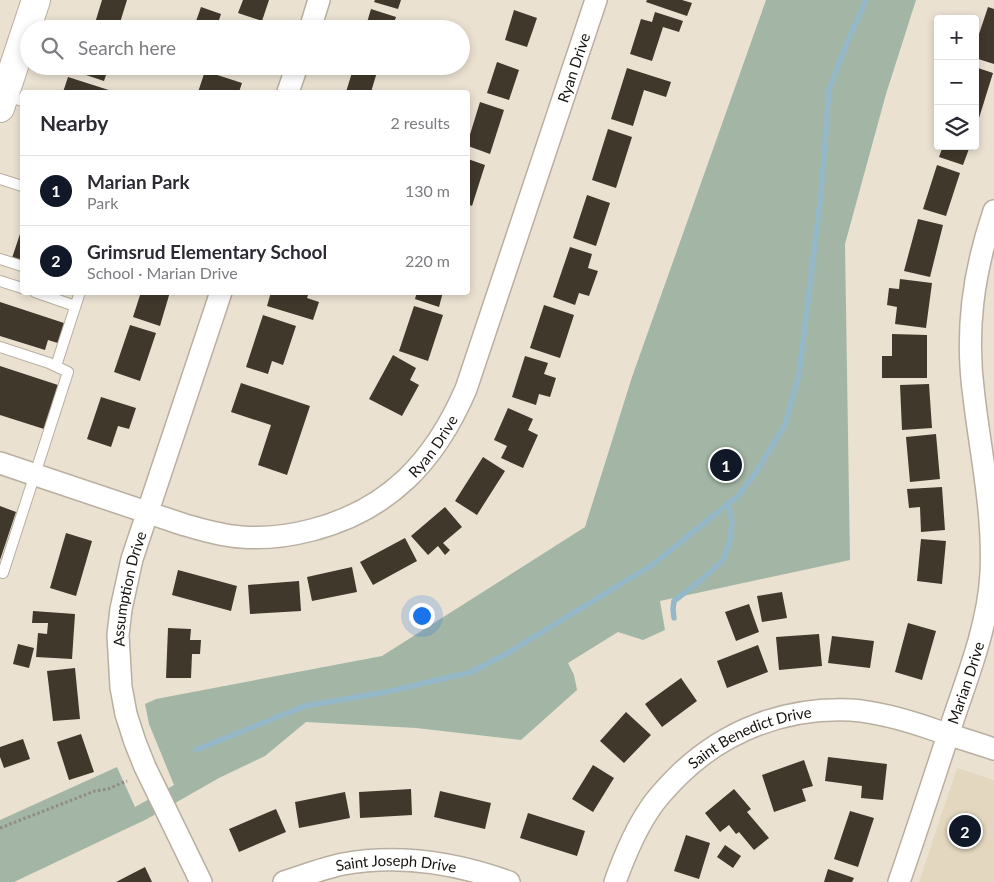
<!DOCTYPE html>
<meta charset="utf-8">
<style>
body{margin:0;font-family:Lato,sans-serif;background:#f7f7f7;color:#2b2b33}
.controls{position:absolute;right:15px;top:15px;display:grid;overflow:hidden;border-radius:5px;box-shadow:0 2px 8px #0003}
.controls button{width:45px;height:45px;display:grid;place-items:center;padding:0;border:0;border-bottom:1px solid #e1e1e2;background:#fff;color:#2b2b33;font:25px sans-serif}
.you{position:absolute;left:421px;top:615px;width:18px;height:18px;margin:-12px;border:4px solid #fff;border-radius:50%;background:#1a73e8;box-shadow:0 0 0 8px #1a73e833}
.badge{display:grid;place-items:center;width:32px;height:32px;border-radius:50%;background:#111827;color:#fff;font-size:16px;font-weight:700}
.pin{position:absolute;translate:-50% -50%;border:2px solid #fff;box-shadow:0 1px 5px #0006}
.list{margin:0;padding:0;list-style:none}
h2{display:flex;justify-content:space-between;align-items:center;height:65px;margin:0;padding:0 20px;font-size:21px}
h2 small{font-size:16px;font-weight:400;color:#7c7c81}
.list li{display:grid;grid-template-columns:32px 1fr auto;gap:15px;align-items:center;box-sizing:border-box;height:70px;padding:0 20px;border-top:1px solid #e1e1e2}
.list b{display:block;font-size:19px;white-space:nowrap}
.list p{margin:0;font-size:16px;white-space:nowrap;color:#7c7c81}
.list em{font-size:16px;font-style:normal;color:#7c7c81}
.icon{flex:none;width:28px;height:28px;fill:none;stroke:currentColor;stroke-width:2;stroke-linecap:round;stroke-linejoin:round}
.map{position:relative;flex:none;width:994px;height:882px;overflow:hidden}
.search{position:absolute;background:#fff;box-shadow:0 2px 8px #0003;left:20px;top:20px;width:450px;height:55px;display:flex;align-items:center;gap:12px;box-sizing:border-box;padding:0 18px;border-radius:28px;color:#7c7c81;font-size:19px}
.panel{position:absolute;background:#fff;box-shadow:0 2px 8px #0003;left:20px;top:90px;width:450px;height:205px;border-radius:5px}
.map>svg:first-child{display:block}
</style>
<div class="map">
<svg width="994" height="882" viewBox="0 0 994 882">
<rect width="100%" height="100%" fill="#eae1d1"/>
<path fill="#e3d7bf" d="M957 768 994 780V882H919Z"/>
<path fill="#a3b6a5" d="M766 0H916L886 94 845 244 850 560 660 601 665 630 643 640 618 632 568 663 574 675 577 690 521 740 416 728 306 722 265 756 219 778 147 819 14 882H0V820L117 767 135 807 174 785 149 724 145 704 156 699 382 656 585 527 632 377Z"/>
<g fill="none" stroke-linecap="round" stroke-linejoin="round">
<path stroke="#95b8c8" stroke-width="5.5" d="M674 618 673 609 674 601 701 580 723 560 730 540 732 521 728 503
M196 750 305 706 391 691 471 672 506 654 652 565 738 496 755 474 785 425 799 374 821 194 829 90 846 45 866 0"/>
</g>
<path fill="#40382b" d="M102 0H127L118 29 95 23Z
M243 0H269L262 21 238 13Z
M375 0H401L398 9 374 2Z
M647 0H682L692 3 687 16 646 2Z
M201 7 221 14 216 29H199L194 27Z
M988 7 994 9V64L975 58V46Z
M371 9 396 17 392 29H365Z
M514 10 537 18 527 47 505 40Z
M655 12 683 21 679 32 663 27 652 61 630 54 641 19 652 22Z
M497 62 519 70 509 100 487 93Z
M82 66H109L104 81 80 73Z
M354 66H360L377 72 371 92H346Z
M975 67 993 73 979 118 975 117Z
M627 68 671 82 666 97 644 90 633 126 611 119Z
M205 71 242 83 239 92H198Z
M68 77 115 92H63Z
M480 102 504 110 490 154 468 146V141Z
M608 129 632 137 616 188 592 180Z
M943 146H970L963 165 939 157Z
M468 159 485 165 472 206 468 204Z
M937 165 960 173 946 216 923 209Z
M587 195 610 203 596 246 573 238Z
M918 219 943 225 930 277 904 271Z
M20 234 22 235V262L12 258Z
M570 247 592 254 588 268 598 271 589 296 579 293 575 305 553 297Z
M900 279 932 283 926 328 895 324 897 307 887 305 889 288 899 289Z
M141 292H170L160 326 133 317Z
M271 292H309L307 298 319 302 313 320 267 306Z
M417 292H443L439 307 415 299Z
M0 302 67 324 61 344 48 340 45 350 0 336Z
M544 305 574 315 560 358 530 348Z
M414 306 443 315 428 361 399 351Z
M263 315 296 326 283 365 272 361 268 374 246 367Z
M130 325 156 333 140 381 114 372Z
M892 334 927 335V378H882V356H892Z
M393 355 416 368 410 380 419 385 402 416 369 399Z
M525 356 548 363 544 374 556 378 550 397 539 394 536 405 512 397Z
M0 366 58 385 44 429 0 415Z
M241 383 310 406 287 475 258 465 271 425 231 412Z
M929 384 932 428 902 430 900 385Z
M101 397 136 408 129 429 118 426 111 447 87 439Z
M508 408 533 419 528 430 538 435 523 468 501 458 507 446 494 440Z
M936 434 940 479 910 482 906 437Z
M483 457 505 471 477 515 455 501Z
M942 487 945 530 921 532 920 507 909 508 907 489Z
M0 506 16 512 0 560Z
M445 507 462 527 443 543 450 550 445 555 438 546 428 555 411 536Z
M66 533 92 541 76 596 50 588Z
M405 538 417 561 373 585 360 562Z
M921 539 946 541 942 584 917 581Z
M352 567 357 592 312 601 307 577Z
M178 570 237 586 231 611 172 595Z
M299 581 301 611 250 614 248 585Z
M782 592 787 618 762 622 757 596Z
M749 604 759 632 736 641 725 612Z
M33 611 75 614 72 659 36 657 38 633 47 634 48 623H32Z
M908 623 936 631 922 680 895 672Z
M168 628 191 629 190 640H201L200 654H192L191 678H166Z
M819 634 822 666 779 670 776 637Z
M832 636 874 641 870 668 828 663Z
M18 644 34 648 29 668 13 664Z
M758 645 768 672 727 688 717 661Z
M75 668 80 719 53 721 47 671Z
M681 678 697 701 662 727 645 704Z
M626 712 651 735 624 763 600 741Z
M81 734 94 772 69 780 57 742Z
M23 739 30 759 4 768 0 757V747Z
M828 757 887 764 883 800 861 798 862 786 825 781Z
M804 760 813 786 802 789 806 801 774 812 762 775Z
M593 765 614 778 593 812 572 799Z
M411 789 412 815 360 818 359 792Z
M734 789 751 809 747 812 769 838 754 850 739 832 736 834 729 825 720 832 705 813Z
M440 791 491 803 485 829 434 817Z
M345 792 350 818 299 828 295 802Z
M276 809 286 832 239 852 229 829Z
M850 811 874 818 858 867 834 859Z
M528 813 585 831 577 856 520 838Z
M686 835 710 843 699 879 674 871Z
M725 845 741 856 733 868 717 857Z
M145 867 152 882H116Z
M828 869 854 878 852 882H824Z"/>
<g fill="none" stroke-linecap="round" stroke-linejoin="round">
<g stroke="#b8afa0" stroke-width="12">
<path id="service" d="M6 95 22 101
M0 179 22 186
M0 259 22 266
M0 281 22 288
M35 292 75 306
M0 347 49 363 68 372 3 573 0 572
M56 366 80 292"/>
</g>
<g stroke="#b8afa0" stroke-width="24">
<g id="minor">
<path d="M310 29 319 0"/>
<path d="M288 92 297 66"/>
<path id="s1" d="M0 463 185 525C203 530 222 536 241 537 265 539 289 536 312 530 389 510 435 461 466 389L596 0"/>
<path id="s2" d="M201 882 145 767 135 742 126 714 121 687 118 635 121 609 132 559 221 292"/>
<path id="s3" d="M284 882C303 876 323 868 343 864 399 854 456 863 509 882"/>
<path id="s4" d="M615 882C624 857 634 832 649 810 657 797 668 786 679 775 725 730 786 707 851 710 879 712 906 720 932 729 953 736 973 742 994 749"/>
<path id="s5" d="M899 882C918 827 936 772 954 717 970 670 988 624 991 574 994 514 981 456 974 397 965 332 973 273 994 211"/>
</g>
</g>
<g stroke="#b8afa0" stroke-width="30">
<path id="secondary" d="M0 108 36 0"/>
</g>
<path stroke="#918b80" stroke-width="3" stroke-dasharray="2.5 2.5" stroke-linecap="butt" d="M0 828 95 791 108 789 127 781"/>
<use href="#service" stroke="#fff" stroke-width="10"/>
<use href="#minor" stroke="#fff" stroke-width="21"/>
<use href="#secondary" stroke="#fff" stroke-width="28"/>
</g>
<g text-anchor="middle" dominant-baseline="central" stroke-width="5" stroke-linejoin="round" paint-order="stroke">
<g font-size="15" fill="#16130e" stroke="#f7eede">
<text stroke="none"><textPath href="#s1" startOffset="880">Ryan Drive</textPath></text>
<text stroke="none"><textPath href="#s1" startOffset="475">Ryan Drive</textPath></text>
<text stroke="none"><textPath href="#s2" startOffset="311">Assumption Drive</textPath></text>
<text stroke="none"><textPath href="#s5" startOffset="210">Marian Drive</textPath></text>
<text stroke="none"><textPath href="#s4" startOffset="208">Saint Benedict Drive</textPath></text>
<text stroke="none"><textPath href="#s3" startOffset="115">Saint Joseph Drive</textPath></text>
</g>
</g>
</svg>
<div class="controls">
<button>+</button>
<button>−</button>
<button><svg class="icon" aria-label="layers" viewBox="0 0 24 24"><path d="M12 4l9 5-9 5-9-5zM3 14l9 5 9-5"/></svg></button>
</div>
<div class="you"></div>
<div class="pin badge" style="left:726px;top:465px">1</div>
<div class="pin badge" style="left:965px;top:831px">2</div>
<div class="search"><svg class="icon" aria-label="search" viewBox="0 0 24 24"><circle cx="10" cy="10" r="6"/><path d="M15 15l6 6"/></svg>Search here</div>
<section class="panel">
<h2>Nearby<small>2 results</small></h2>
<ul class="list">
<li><span class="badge">1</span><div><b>Marian Park</b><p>Park</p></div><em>130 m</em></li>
<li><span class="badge">2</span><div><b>Grimsrud Elementary School</b><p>School · Marian Drive</p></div><em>220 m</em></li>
</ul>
</section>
</div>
